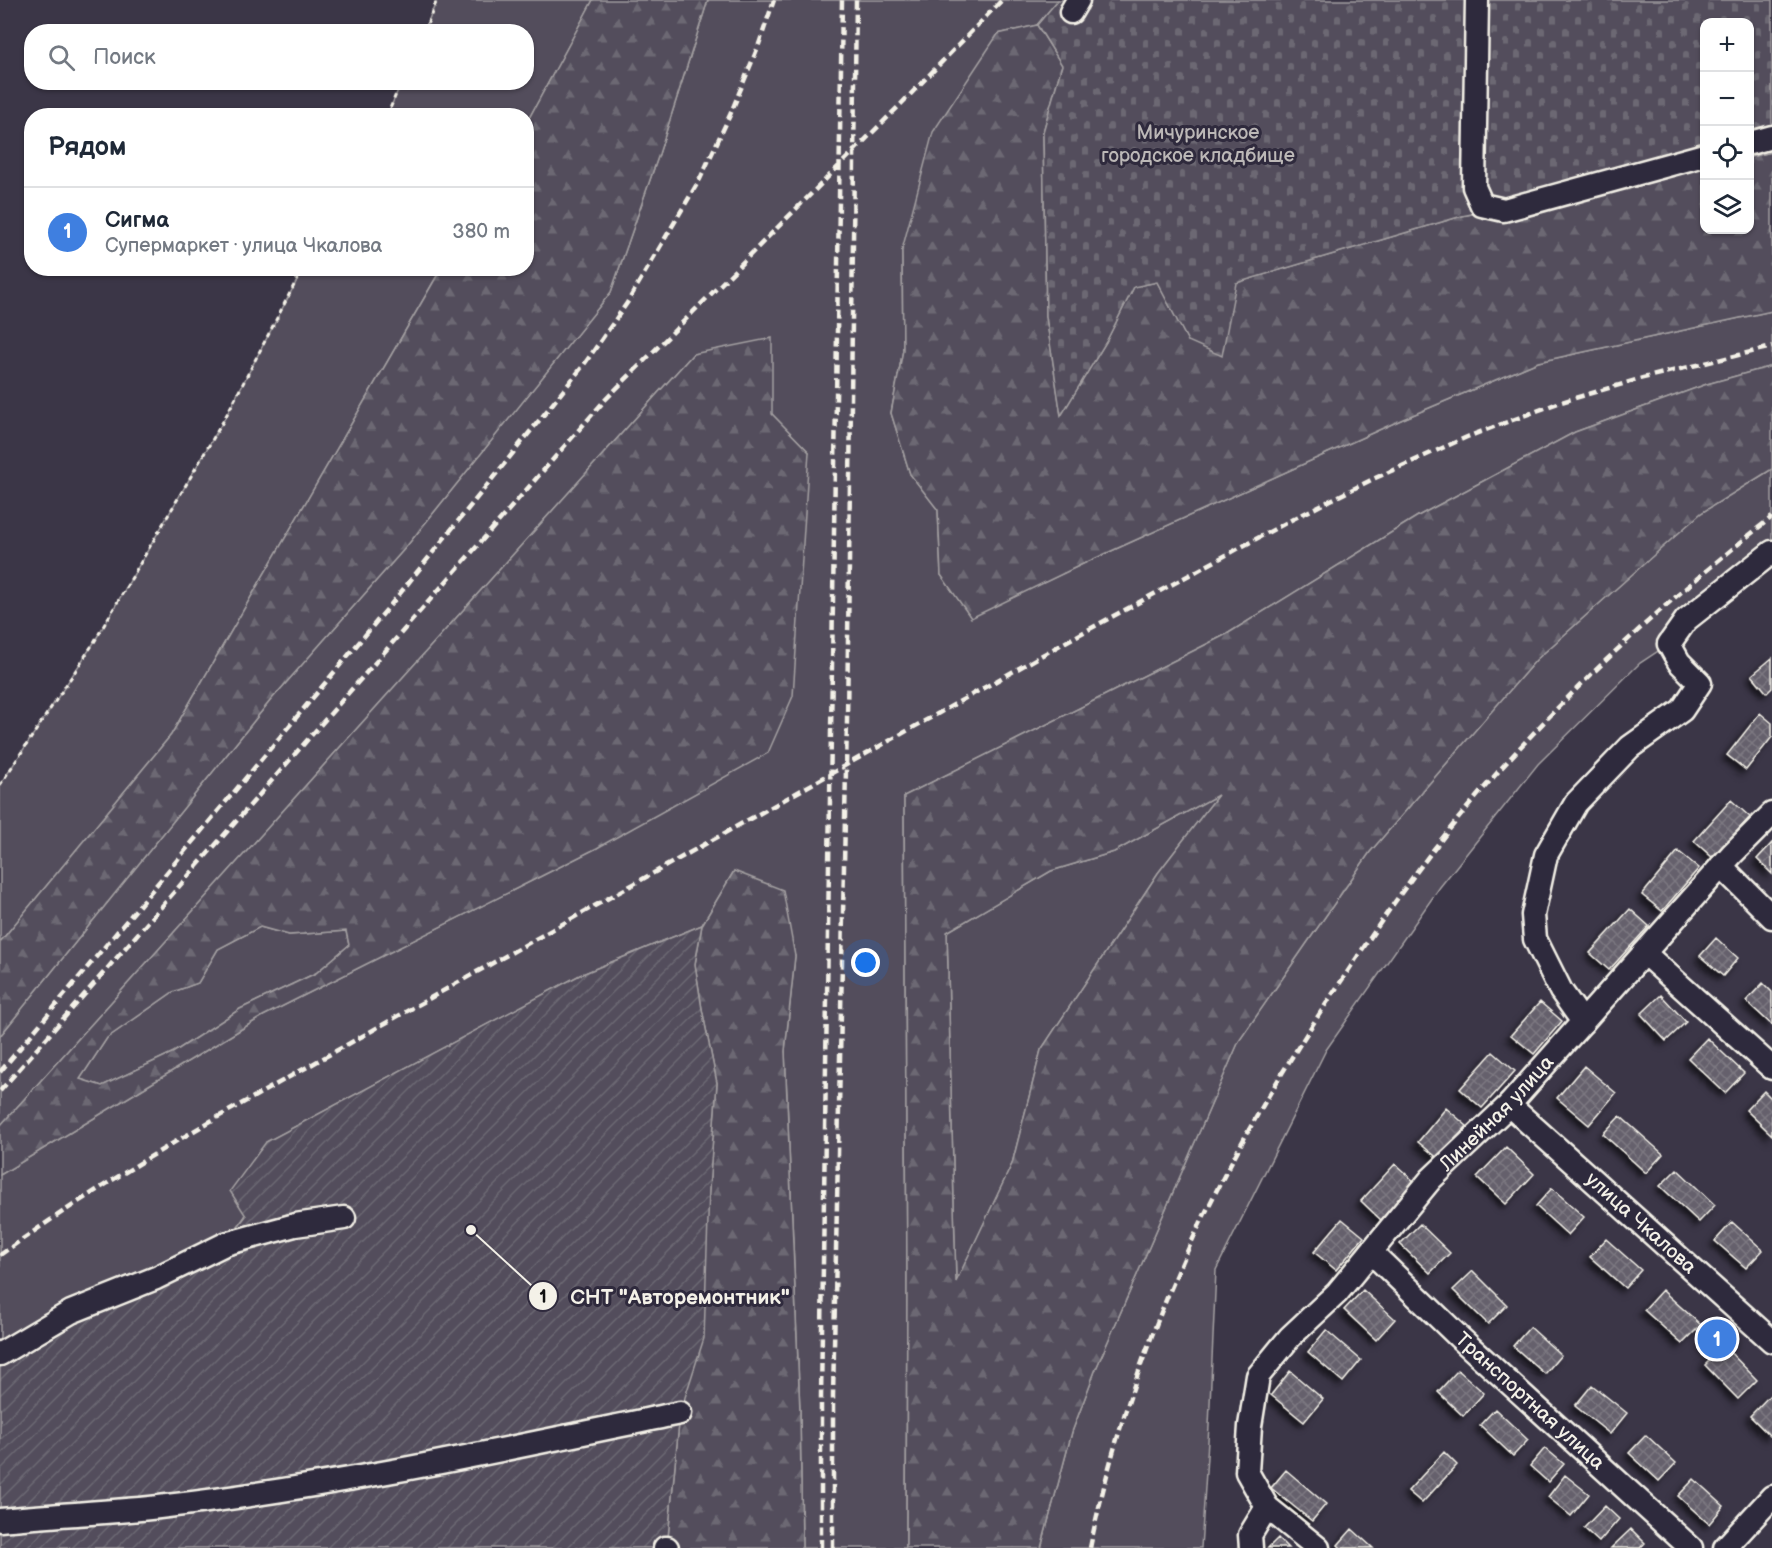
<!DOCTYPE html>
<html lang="ru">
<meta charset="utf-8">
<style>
body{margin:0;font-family:"Balsamiq Sans",sans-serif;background:#f2f2f3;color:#1f2937}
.controls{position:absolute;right:18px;top:18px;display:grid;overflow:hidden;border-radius:12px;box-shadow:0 2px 4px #0004}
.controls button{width:54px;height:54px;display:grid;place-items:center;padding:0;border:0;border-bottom:2px solid #e0e1e3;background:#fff;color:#1f2937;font:30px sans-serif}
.you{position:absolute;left:866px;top:963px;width:21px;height:21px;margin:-15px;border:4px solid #fff;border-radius:50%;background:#1a73e8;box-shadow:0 0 0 9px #1a73e833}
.badge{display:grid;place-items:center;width:39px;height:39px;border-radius:50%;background:#845c67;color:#fff;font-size:20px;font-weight:700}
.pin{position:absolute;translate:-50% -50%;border:3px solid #fff;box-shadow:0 2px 6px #0006}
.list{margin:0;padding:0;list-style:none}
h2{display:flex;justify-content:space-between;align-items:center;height:78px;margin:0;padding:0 24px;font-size:26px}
h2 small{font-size:20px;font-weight:400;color:#747a83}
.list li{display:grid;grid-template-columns:39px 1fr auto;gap:18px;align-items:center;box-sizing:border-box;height:90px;padding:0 24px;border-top:2px solid #e0e1e3}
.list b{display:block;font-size:22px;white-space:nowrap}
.list p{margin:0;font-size:20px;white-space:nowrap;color:#747a83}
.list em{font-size:20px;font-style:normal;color:#747a83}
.icon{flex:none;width:33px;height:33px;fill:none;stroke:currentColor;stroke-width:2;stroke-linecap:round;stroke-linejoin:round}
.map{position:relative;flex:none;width:1772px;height:1548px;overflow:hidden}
.search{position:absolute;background:#fff;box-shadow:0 2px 4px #0004;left:24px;top:24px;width:510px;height:66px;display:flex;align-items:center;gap:15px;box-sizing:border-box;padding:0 21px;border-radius:24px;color:#747a83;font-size:22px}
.panel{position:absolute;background:#fff;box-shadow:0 2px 4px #0004;left:24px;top:108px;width:510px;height:168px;border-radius:24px}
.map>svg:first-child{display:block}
</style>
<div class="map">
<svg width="1772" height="1548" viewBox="0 0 1772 1548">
<defs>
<pattern id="forest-firs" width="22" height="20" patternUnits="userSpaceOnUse" patternTransform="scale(1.5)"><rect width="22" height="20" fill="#534e5c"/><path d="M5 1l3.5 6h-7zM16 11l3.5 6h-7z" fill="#6c6873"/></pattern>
<pattern id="cemetery-stones" width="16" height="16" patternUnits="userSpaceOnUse" patternTransform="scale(1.5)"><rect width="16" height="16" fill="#534e5c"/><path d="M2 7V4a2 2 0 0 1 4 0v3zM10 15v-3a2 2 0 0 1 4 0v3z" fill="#6c6873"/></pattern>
<pattern id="garden-furrows" width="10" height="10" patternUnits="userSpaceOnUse" patternTransform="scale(1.5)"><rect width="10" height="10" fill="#534e5c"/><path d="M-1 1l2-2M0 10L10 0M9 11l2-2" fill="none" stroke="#6c6873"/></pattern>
<pattern id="building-cross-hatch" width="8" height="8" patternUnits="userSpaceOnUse" patternTransform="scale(1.5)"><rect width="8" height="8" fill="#65616c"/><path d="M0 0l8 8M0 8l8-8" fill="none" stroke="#7c7881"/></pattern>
<filter id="shadow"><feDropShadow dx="-4.5" dy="4.5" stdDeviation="3" flood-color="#0009"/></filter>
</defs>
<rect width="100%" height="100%" fill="#3b3647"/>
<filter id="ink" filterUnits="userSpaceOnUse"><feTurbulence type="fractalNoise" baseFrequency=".0167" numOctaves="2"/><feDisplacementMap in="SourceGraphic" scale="12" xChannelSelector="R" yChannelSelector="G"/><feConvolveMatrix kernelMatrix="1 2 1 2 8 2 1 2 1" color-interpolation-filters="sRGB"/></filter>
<g filter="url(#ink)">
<path fill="#534e5c" stroke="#a4a0a2" stroke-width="1.5" d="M437 0H593L527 122 526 116H387L401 83 526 82V32L424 31Z
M708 0H1058L1037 25 998 34 902 250 903 350 891 413 910 474 938 510 941 575 971 617 1087 562 1403 419 1538 362 1772 311V366L1707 384 1575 432 1418 516 1227 634 904 796 907 1277 906 1548H802L800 1411 785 1051 795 956 734 871 702 925 580 975 266 1142 246 1215 225 1244 0 1354V1175L263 1016 597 848 809 452 772 414 693 354 0 1126V1036L270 701 406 547 611 292 659 154Z
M303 269H441L171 735 0 942V785L93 644 225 418Z
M1772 469V552L1669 644 1640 663 1538 764 1440 887 1326 1050 1216 1270 1209 1426 1201 1548H1041L1072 1432 1095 1371 1239 1041 1370 852 1536 660 1701 513Z
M1219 794 1158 873 1041 1050 1012 1164 956 1283 947 932 1051 871 1114 852Z
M260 927 289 935 346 931 349 945 316 973 240 1009 174 1052 102 1086 80 1079 107 1038 173 992 198 983 218 949Z"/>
<path fill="url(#forest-firs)" stroke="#a4a0a2" stroke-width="1.5" fill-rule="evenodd" d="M593 0H708L659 154 611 292 406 547 270 701 0 1036V942L171 735 441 269 526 268 527 122Z
M1037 25 1062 65 1043 132 1046 316 1061 415 1106 342 1134 287 1157 282 1188 341 1236 283 1462 216 1704 167V230H1750V157L1772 152V311L1538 362 1403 419 1087 562 971 618 941 575 938 510 910 474 891 413 903 350 902 250 933 132 998 34Z
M772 338V414L809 452 793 696 768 753 597 848 263 1016 0 1175V1126L693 354ZM260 927 289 935 346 931 349 945 316 973 240 1009 174 1052 102 1086 80 1079 107 1038 173 992 198 983 218 949Z
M1772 366V469L1701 513 1536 660 1370 852 1239 1041 1095 1371 1072 1432 1041 1548H906L907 1277 904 796 1227 634 1418 516 1575 432 1707 384ZM1218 795 1158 873 1041 1050 1012 1164 956 1282 947 932 1051 871 1114 852Z
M734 871 783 890 795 956 785 1051 800 1411 802 1548H667L680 1413 709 1189 717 1083 702 1009 695 964 702 925Z"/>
<path fill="url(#cemetery-stones)" stroke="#a4a0a2" stroke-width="1.5" d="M1058 0H1772V152L1750 157V22H1704V167L1462 216 1236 283 1222 356 1188 341 1157 282 1134 287 1106 342 1061 416 1046 316 1043 132 1062 65 1037 25Z"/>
<path fill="url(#garden-furrows)" stroke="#a4a0a2" stroke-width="1.5" d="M702 925 695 964 702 1009 717 1083 709 1189 704 1338 680 1413 667 1548H0V1354L225 1244 246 1216 230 1191 266 1142 580 975Z"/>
<path fill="url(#building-cross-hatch)" stroke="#f4f1e8" stroke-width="1.5" filter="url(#shadow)" d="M1772 658V688L1767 693 1752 675Z
M1760 713 1772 723V737L1746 770 1727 755Z
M1731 800 1750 817 1713 858 1694 841Z
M1772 843V874L1757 859Z
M1678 851 1699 868 1662 911 1642 895Z
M1630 909 1649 926 1609 970 1590 953Z
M1716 938 1738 958 1723 976 1700 956Z
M1763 983 1772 992V1025L1746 1001Z
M1661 995 1686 1022 1666 1041 1641 1014Z
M1540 1002 1562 1021 1534 1054 1511 1035Z
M1707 1038 1744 1073 1725 1093 1688 1058Z
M1493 1052 1515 1071 1482 1108 1460 1089Z
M1584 1066 1616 1093 1589 1125 1557 1098Z
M1764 1091 1772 1099V1135L1746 1110Z
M1446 1108 1467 1126 1439 1159 1418 1142Z
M1620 1116 1663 1154 1646 1173 1603 1134Z
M1506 1147 1534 1174 1506 1204 1477 1177Z
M1395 1164 1417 1184 1382 1221 1361 1201Z
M1677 1169 1715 1205 1699 1222 1660 1186Z
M1552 1188 1584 1217 1568 1235 1536 1206Z
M1342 1219 1364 1237 1336 1270 1314 1252Z
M1732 1222 1763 1250 1746 1268 1715 1241Z
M1420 1224 1450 1253 1430 1273 1400 1244Z
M1606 1239 1641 1270 1625 1288 1590 1257Z
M1473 1271 1507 1305 1488 1324 1453 1290Z
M1363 1290 1395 1319 1376 1340 1344 1310Z
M1662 1290 1701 1325 1682 1344 1644 1310Z
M1530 1327 1561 1355 1545 1374 1513 1346Z
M1718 1328 1728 1336 1717 1350 1706 1342Z
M1326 1330 1361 1360 1343 1382 1308 1352Z
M1724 1346 1757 1380 1738 1399 1705 1365Z
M1458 1370 1484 1393 1463 1416 1438 1392Z
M1290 1371 1323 1399 1304 1422 1271 1395Z
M1592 1385 1627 1413 1610 1434 1575 1406Z
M1772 1393V1434L1770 1436 1750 1416Z
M1495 1409 1528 1440 1513 1456 1480 1425Z
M1646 1435 1676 1463 1659 1481 1629 1453Z
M1545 1448 1564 1464 1548 1482 1530 1466Z
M1444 1452 1457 1465 1422 1503 1408 1491Z
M1286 1470 1326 1504 1312 1521 1271 1488Z
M1565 1475 1589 1494 1571 1516 1548 1497Z
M1694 1479 1724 1506 1709 1524 1678 1496Z
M1605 1506 1619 1519 1599 1542 1584 1528Z
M1352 1529 1373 1548H1341L1338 1545Z
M1631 1529 1645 1543 1640 1548H1611Z
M1278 1538 1288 1548H1268Z"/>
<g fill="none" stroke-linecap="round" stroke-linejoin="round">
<g stroke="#f4f1e8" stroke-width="27">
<g id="minor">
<path d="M1477 0 1474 187 1482 205 1504 210 1704 155"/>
<path d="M1071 12 1078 0"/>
<path d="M1750 143 1772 137"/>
<path d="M1721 866 1772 917"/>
<path d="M1644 953 1772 1068"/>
<path d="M1583 1022 1561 991 1535 939 1533 915 1546 855 1576 803 1630 747 1682 710 1700 683 1679 662 1669 644 1686 620 1772 552"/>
<path id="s1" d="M1509 1105 1772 1341"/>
<path id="s2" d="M1371 1252 1459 1337 1691 1548"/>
<path d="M0 1354 71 1312 156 1278 225 1244 295 1225 344 1218"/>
<path d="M0 1520C56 1514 112 1513 167 1506 339 1486 510 1448 680 1413"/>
<path d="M665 1548H667"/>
<path d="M1251 1548 1250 1535 1267 1507"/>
<path id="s3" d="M1318 1548 1267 1507 1247 1472 1250 1426 1258 1376 1290 1337 1337 1293 1431 1179 1509 1105 1732 854 1772 814"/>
<path d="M1725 1548 1772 1497"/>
</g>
</g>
<path stroke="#f4f1e8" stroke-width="3" stroke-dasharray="4.5 4.5" stroke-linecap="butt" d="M424 32 437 0
M387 116 401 82
M0 785 93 644 225 418 303 268"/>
<use href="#minor" stroke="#2f2a3d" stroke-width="22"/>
<path stroke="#f4f1e8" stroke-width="4.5" stroke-dasharray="9 4.5" stroke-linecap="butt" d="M0 1072 397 597 583 366 627 303 700 179 730 115 758 47 774 0
M0 1091 605 400 901 104 1002 0
M0 1255C67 1207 137 1164 209 1122L1071 639 1293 519 1373 479 1467 437 1558 403 1643 378 1772 347
M821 1548V1397L842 0
M833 1548V1396L847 721 856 0
M1090 1548C1132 1342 1219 1163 1336 989 1367 942 1399 894 1434 849 1531 724 1648 615 1772 517"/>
</g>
</g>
<g text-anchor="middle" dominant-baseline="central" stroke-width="6" stroke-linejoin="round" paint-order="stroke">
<g font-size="20" fill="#bcb8b7" stroke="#2f2a3d">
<text x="1198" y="133">Мичуринское<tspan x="1198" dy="23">городское кладбище</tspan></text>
</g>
<g font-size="20" fill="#f4f1e8" stroke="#2f2a3d">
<text stroke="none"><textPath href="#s3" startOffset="558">Линейная улица</textPath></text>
<text stroke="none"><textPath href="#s1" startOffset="177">улица Чкалова</textPath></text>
<text stroke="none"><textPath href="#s2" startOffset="218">Транспортная улица</textPath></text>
</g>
</g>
<path fill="none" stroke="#f4f1e8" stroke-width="2" d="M471 1230L543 1296"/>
<g fill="#f4f1e8" stroke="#2f2a3d" stroke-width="2">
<circle cx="471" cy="1230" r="6"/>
<circle cx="543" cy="1296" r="15"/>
</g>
<g font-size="18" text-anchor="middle" font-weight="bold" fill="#111">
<text x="543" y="1303">1</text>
</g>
<g font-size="21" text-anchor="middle" font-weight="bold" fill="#f4f1e8" stroke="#2f2a3d" stroke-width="6" stroke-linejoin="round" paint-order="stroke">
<text x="680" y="1304">СНТ "Авторемонтник"</text>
</g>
</svg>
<div class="controls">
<button>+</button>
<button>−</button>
<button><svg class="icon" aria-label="locate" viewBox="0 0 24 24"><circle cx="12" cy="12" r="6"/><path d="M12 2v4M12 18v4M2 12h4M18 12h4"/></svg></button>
<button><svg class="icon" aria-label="layers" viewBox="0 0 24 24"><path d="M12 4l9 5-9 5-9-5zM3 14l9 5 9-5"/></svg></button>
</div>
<div class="you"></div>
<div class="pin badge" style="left:1717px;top:1339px;background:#3f7fe0">1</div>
<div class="search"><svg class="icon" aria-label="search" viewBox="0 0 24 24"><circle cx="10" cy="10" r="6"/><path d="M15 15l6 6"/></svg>Поиск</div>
<section class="panel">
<h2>Рядом<small></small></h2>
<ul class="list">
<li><span class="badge" style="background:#3f7fe0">1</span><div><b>Сигма</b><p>Супермаркет · улица Чкалова</p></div><em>380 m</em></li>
</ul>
</section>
</div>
